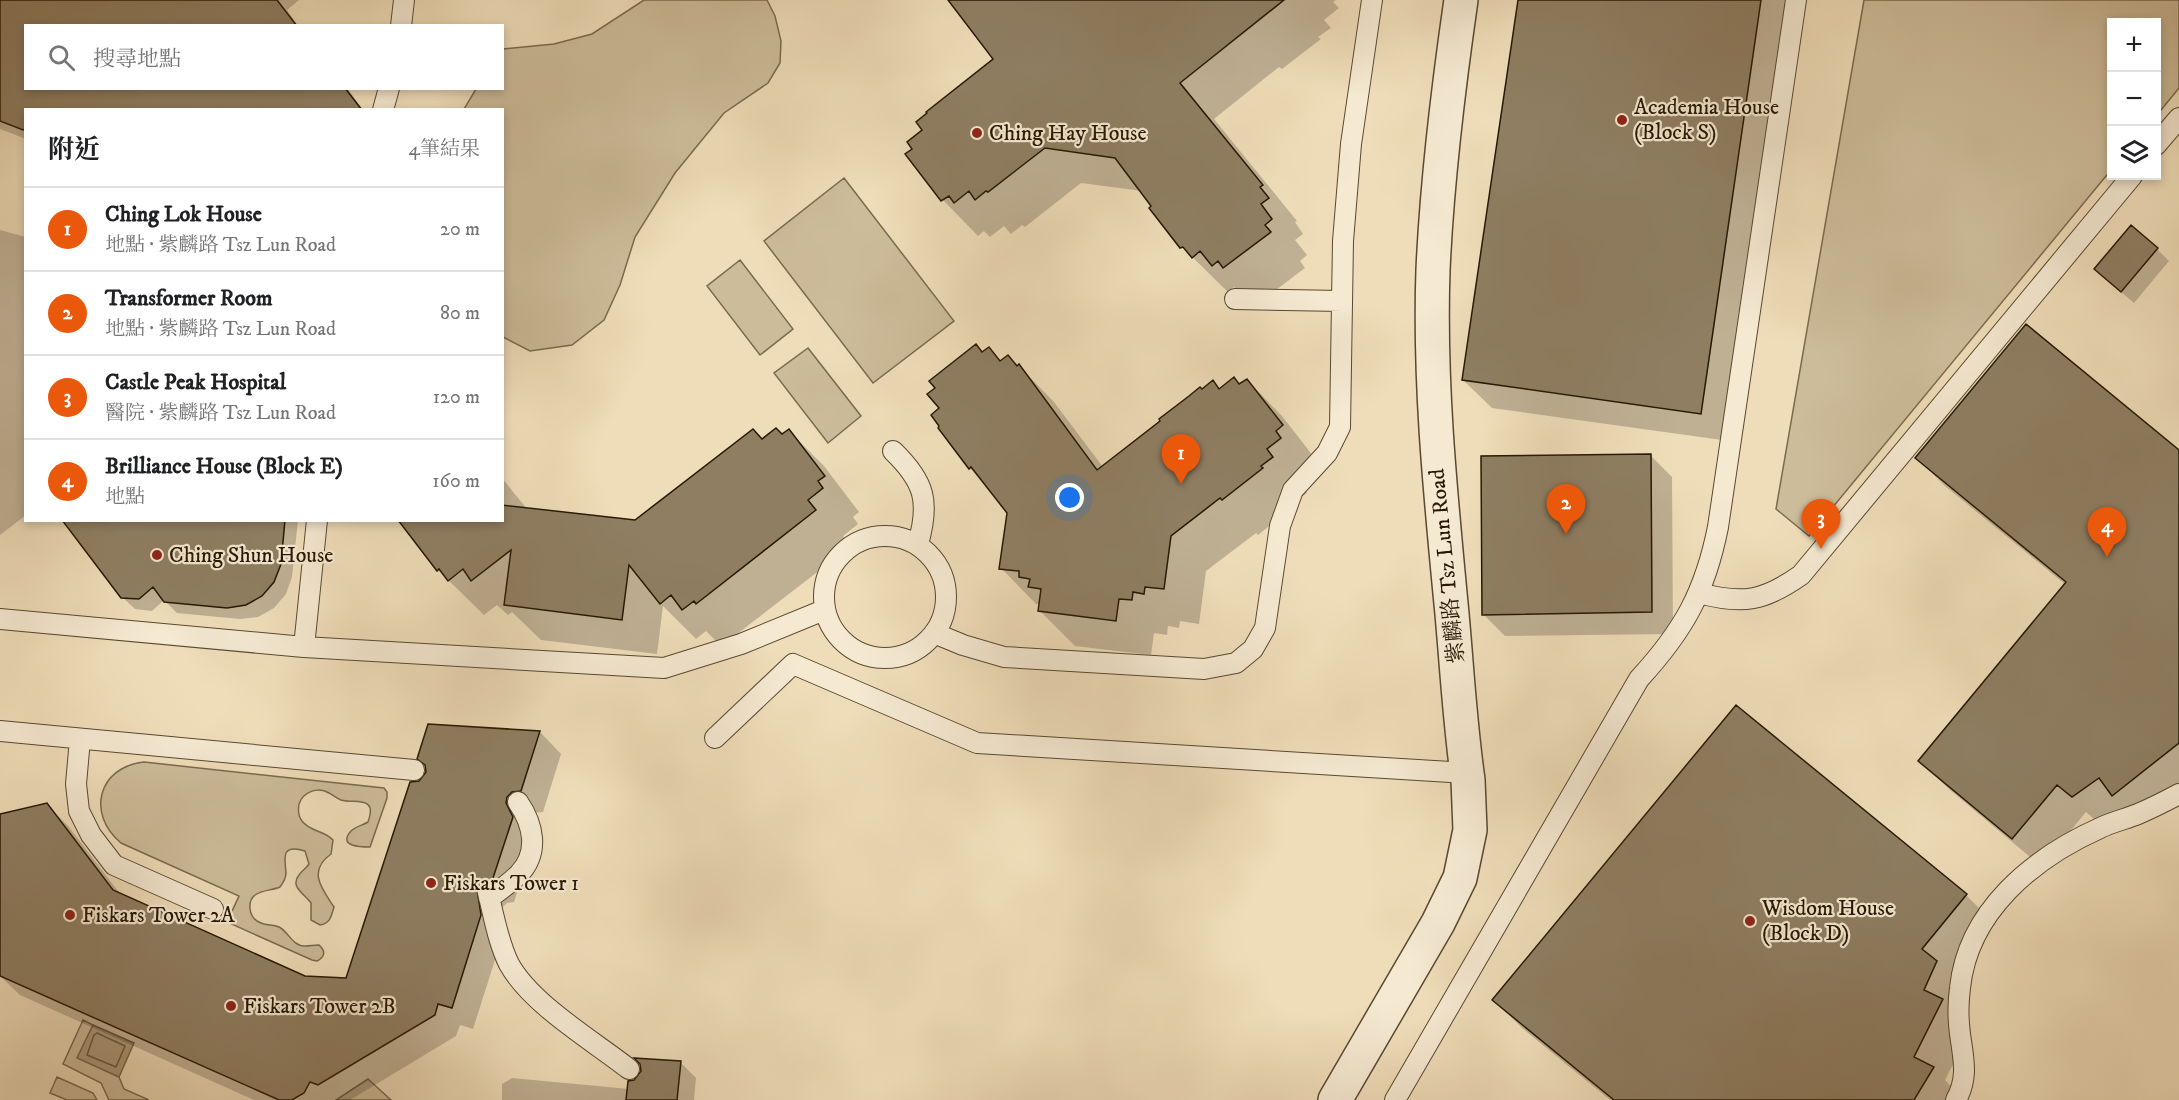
<!DOCTYPE html>
<html lang="zh-TW">
<meta charset="utf-8">
<style>
body{margin:0;font-family:"IM FELL DW Pica","Noto Serif TC",serif;background:#f6f6f6;color:#202124}
.controls{position:absolute;right:18px;top:18px;display:grid;overflow:hidden;border-radius:0px;box-shadow:0 3px 9px #0003}
.controls button{width:54px;height:54px;display:grid;place-items:center;padding:0;border:0;border-bottom:2px solid #e0e0e0;background:#fff;color:#202124;font:30px sans-serif}
.you{position:absolute;left:1070px;top:498px;width:21px;height:21px;margin:-15px;border:4px solid #fff;border-radius:50%;background:#1a73e8;box-shadow:0 0 0 9px #1a73e833}
.badge{display:grid;place-items:center;width:39px;height:39px;border-radius:50%;background:#ea580c;color:#fff;font-size:20px;font-weight:700}
.pin{position:absolute;translate:-50% -50px;filter:drop-shadow(0 2px 3px #0008)}
.pin::after{content:'';position:absolute;top:32px;width:21px;height:18px;background:inherit;clip-path:polygon(0 0,100% 0,50% 100%)}
.list{margin:0;padding:0;list-style:none}
h2{display:flex;justify-content:space-between;align-items:center;height:78px;margin:0;padding:0 24px;font-size:26px}
h2 small{font-size:20px;font-weight:400;color:#757577}
.list li{display:grid;grid-template-columns:39px 1fr auto;gap:18px;align-items:center;box-sizing:border-box;height:84px;padding:0 24px;border-top:2px solid #e0e0e0}
.list b{display:block;font-size:22px;white-space:nowrap}
.list p{margin:0;font-size:20px;white-space:nowrap;color:#757577}
.list em{font-size:20px;font-style:normal;color:#757577}
.icon{flex:none;width:33px;height:33px;fill:none;stroke:currentColor;stroke-width:2;stroke-linecap:round;stroke-linejoin:round}
.map{position:relative;flex:none;width:2179px;height:1100px;overflow:hidden}
.search{position:absolute;background:#fff;box-shadow:0 3px 9px #0003;left:24px;top:24px;width:480px;height:66px;display:flex;align-items:center;gap:15px;box-sizing:border-box;padding:0 21px;border-radius:0px;color:#757577;font-size:22px}
.panel{position:absolute;background:#fff;box-shadow:0 3px 9px #0003;left:24px;top:108px;width:480px;height:414px;border-radius:0px}
.map>svg:first-child{display:block}
</style>
<div class="map">
<svg width="2179" height="1100" viewBox="0 0 2179 1100">
<rect width="100%" height="100%" fill="#efddb9"/>
<filter id="stains"><feTurbulence type="fractalNoise" baseFrequency=".00333" numOctaves="4"/><feColorMatrix values="0 0 0 0 .2 0 0 0 0 .09 0 0 0 0 .02 0 0 0 .5 -.17"/></filter>
<radialGradient id="worn" r=".72"><stop offset=".6" stop-color="#630" stop-opacity="0"/><stop offset="1" stop-color="#630" stop-opacity=".3"/></radialGradient>
<path fill="#cdbc9a" stroke="#7a6a4e" stroke-width="1.5" d="M644 0H767L775 16 781 41 780 63 768 83 724 113 675 173 635 237 620 285 604 320 572 345 530 351 503 337 502 110 464 109 476 89 502 88 503 49 554 44 592 34Z
M1864 0H2179V88L2157 115 2156 22H2112L2111 170 1809 536 1776 509Z
M844 178 954 321 873 383 764 241Z
M740 260 793 329 760 355 707 286Z
M808 348 861 416 828 443 774 373Z
M144 762 384 788 387 792V798L370 847C362 847 337 847 351 831 355 827 363 825 368 822 378 795 355 804 341 800 336 798 333 795 329 793 318 786 303 792 299 804 298 810 298 816 302 821 310 832 324 830 333 840L331 854C307 871 322 889 334 907 331 916 331 923 320 925L311 920V903C306 895 289 887 299 875 302 870 306 869 309 864L305 851C280 843 285 859 286 873 286 879 283 883 280 887 269 892 248 889 250 909 251 916 255 921 261 923 267 926 273 924 279 927 289 932 292 946 305 946 310 946 314 945 319 945 326 951 325 957 317 961L312 960 227 922 239 896 121 843C86 814 98 767 144 762Z
M83 1020 93 1025 78 1058 119 1077 124 1089 149 1100H109L101 1083 63 1064Z
M57 1077 93 1093 97 1100H67L50 1093Z
M368 1079 391 1100H336Z"/>
<path fill="#ab9a7b" stroke="#76664b" stroke-width="1.5" d="M93 1025 134 1043 119 1077 77 1058Z"/>
<path fill="#0003" d="M0 0H299L287 10 298 26H26V88H347L363 110H26V139L0 129Z
M950 0H1336L1333 2 1339 8 1324 20 1331 28 1318 37 1321 39 1282 69 1279 67 1214 119 1297 221 1295 222 1303 234 1295 240 1307 255 1300 261 1305 268 1260 302 1248 301 1234 287 1228 292 1182 247 1142 191 1081 183 1025 227 1022 225 1011 234 1004 226 990 237 984 231 978 236 943 200 907 155 914 149 924 131 995 59Z
M1519 0H1793L1729 441 1492 408 1463 380Z
M0 230 26 237V515L0 535Z
M2157 249 2169 261 2134 303 2108 281Z
M976 346 983 353 988 348 1002 362 1008 357 1019 366 1054 402 1103 467 1213 382 1221 390 1234 379 1240 385 1247 380 1282 416 1317 461 1301 485 1307 493 1295 502 1297 504 1258 535 1256 533 1206 571 1199 624 1180 621 1179 628 1168 626 1167 635 1154 633 1151 655 1075 646 1040 611 1041 604H1036L1001 568 1008 512 985 482 970 468 941 408Z
M789 431 824 466 859 512 853 517 858 524 843 536 851 546 732 638 730 636 719 644 706 631 696 639 663 606 657 654 541 640 512 612 508 615 497 605 484 615 438 570 400 520H502V478L527 509 636 521 763 440 782 436Z
M2179 448V794L2141 824 2125 807 2101 825 2086 812 2041 866 1949 789 1920 761 2066 585 1945 486 1917 458 2177 451Z
M1650 455 1672 477 1673 634 1505 636 1483 614Z
M64 520H298L292 577 286 594 274 608 258 617 240 619 177 613 164 600 152 611 135 609 122 597Z
M429 726 540 732 561 754 543 812 534 813V840L514 902 507 903 498 911 502 938 473 1029 460 1025 456 1036 350 1100H254L20 995 0 976V815L47 805 69 827 121 895 305 978 347 979 420 782 427 772Z
M1966 895 1994 923 1950 976 1965 990 1954 1012 1971 1029 1945 1080 1961 1097 1959 1100H1610L1522 1028 1494 1000Z
M680 1062 696 1078 694 1100H502V1084L512 1078 629 1089Z"/>
<g fill="none" stroke-linecap="round" stroke-linejoin="round">
<path stroke="#68593f" stroke-width="1.5" d="M97 1033 125 1046 116 1067 87 1055 94 1035Z"/>
</g>
<path fill="#8f7e62" stroke="#261803" stroke-width="1.5" d="M0 0H277L297 26H26V88H345L362 110H26V128L23 130 0 121Z
M948 0H1284L1180 83 1263 185 1260 187 1269 198 1261 204 1272 219 1265 225 1271 232 1223 268 1218 261 1212 266 1200 251 1192 258 1183 247 1180 248 1149 208 1151 206 1115 158 1045 148 988 192 986 191 975 200 969 191 954 203 949 196 941 201 905 154 912 149 907 142 922 130 916 122 927 113 926 112 993 59Z
M1518 0H1761L1701 414 1462 380Z
M2131 225 2158 248 2121 292 2094 269Z
M2026 324 2179 450V743L2112 796 2099 778 2072 797 2057 785 2012 839 1918 761 2066 582 1915 458Z
M976 344 982 352 989 347 1000 361 1008 355 1017 366 1019 364 1097 470 1160 421 1159 419 1189 396 1200 387 1202 389 1213 380 1219 389 1234 377 1239 384 1247 379 1283 425 1276 431 1281 438 1267 449 1273 457 1261 466 1263 468 1222 500 1220 498 1171 536 1164 589 1145 587 1144 594 1133 592 1132 600 1119 599 1116 621 1038 611 1041 589 1028 587 1030 579 1019 577V571L999 569 1007 513 971 467 969 469 938 428 939 426 931 415 939 408 927 394 935 388 929 381Z
M776 428 782 434 789 429 825 476 818 481 823 488 808 500 816 510 696 604 694 601 682 610 671 595 660 604 629 565 622 620 504 605 511 550 471 581 463 569 448 581 439 569 437 571 398 520H502V505L635 520 753 429 762 439Z
M1651 454 1652 612 1482 615 1481 456Z
M62 520H285L281 564 274 582 262 596 246 605 227 608 164 602 153 587 139 599 121 598Z
M1736 705 1967 894 1922 949 1937 961 1924 990 1943 999 1914 1057 1934 1067 1914 1100H1614L1492 1000Z
M428 724 540 731 521 791 512 792 507 797 506 803 513 817 492 881 485 882 477 889 481 915 452 1008 438 1004 435 1015 373 1052 318 1085 310 1082 304 1093 292 1100H279L0 976V814L47 803 113 890 305 976 346 978 410 782 419 781 426 772 425 765 417 759Z
M634 1058 681 1061 677 1100H626L628 1081 634 1080 641 1071 640 1064Z"/>
<g fill="none" stroke-linecap="round" stroke-linejoin="round">
<g stroke="#584930" stroke-width="22">
<path id="lane" d="M401 26 404 0
M383 110 389 88
M2156 145 2179 118
M1235 299 1342 301
M893 451C925 482 930 502 918 544
M824 597a61 61 0 1 1 122 0a61 61 0 1 1-122 0Z
M1699 593C1743 605 1764 601 1801 575L2132 176
M0 619 304 647 664 668 741 644 824 610
M934 633 963 645 1004 657 1204 669 1236 663 1253 649 1265 628 1280 526 1293 490 1327 453 1340 427 1343 241 1351 144 1372 0
M304 647 317 520
M0 731 414 770
M715 738 793 664 977 743 1467 773
M80 739 76 784 79 811 91 835 114 865 213 909
M488 893C494 916 498 942 509 964 531 1004 592 1040 629 1069
M489 898C499 891 510 883 519 874 540 852 533 824 518 802
M1395 1100 1639 679C1684 630 1705 592 1718 527L1796 0
M1956 1100C1969 1077 1963 1057 1960 1034 1958 1019 1958 1003 1960 988 1968 911 2033 858 2100 828 2112 822 2126 819 2138 814 2152 808 2166 801 2179 794"/>
</g>
<g stroke="#584930" stroke-width="36">
<path id="street" d="M1335 1100 1438 923 1460 878 1470 830 1468 780C1460 725 1457 669 1452 614 1441 499 1429 385 1433 270 1437 179 1448 90 1461 0"/>
</g>
<use href="#lane" stroke="#f5e9d2" stroke-width="20"/>
<use href="#street" stroke="#f5e9d2" stroke-width="33"/>
</g>
<g fill="#8f2418" stroke="#f5e9d2" stroke-width="2">
<circle cx="1622" cy="120" r="6"/>
<circle cx="977" cy="133" r="6"/>
<circle cx="157" cy="555" r="6"/>
<circle cx="431" cy="883" r="6"/>
<circle cx="70" cy="915" r="6"/>
<circle cx="1750" cy="921" r="6"/>
<circle cx="231" cy="1006" r="6"/>
</g>
<g text-anchor="middle" dominant-baseline="central" stroke-width="4.5" stroke-linejoin="round" paint-order="stroke">
<g font-size="22" fill="#261803" stroke="#f5e9d2" text-anchor="start">
<text x="1634" y="107">Academia House<tspan x="1634" dy="25">(Block S)</tspan></text>
<text x="989" y="133">Ching Hay House</text>
<text x="169" y="555">Ching Shun House</text>
<text x="443" y="883">Fiskars Tower 1</text>
<text x="1762" y="908">Wisdom House<tspan x="1762" dy="25">(Block D)</tspan></text>
<text x="82" y="915">Fiskars Tower 2A</text>
<text x="243" y="1006">Fiskars Tower 2B</text>
</g>
<g font-size="22" fill="#261803" stroke="#f5e9d2">
<text transform="translate(1447 566) rotate(-96)">紫麟路 Tsz Lun Road</text>
</g>
</g>
<rect width="100%" height="100%" filter="url(#stains)"/>
<rect width="100%" height="100%" fill="url(#worn)"/>
</svg>
<div class="controls">
<button>+</button>
<button>−</button>
<button><svg class="icon" aria-label="layers" viewBox="0 0 24 24"><path d="M12 4l9 5-9 5-9-5zM3 14l9 5 9-5"/></svg></button>
</div>
<div class="you"></div>
<div class="pin badge" style="left:1181px;top:484px">1</div>
<div class="pin badge" style="left:1566px;top:534px">2</div>
<div class="pin badge" style="left:1821px;top:549px">3</div>
<div class="pin badge" style="left:2107px;top:557px">4</div>
<div class="search"><svg class="icon" aria-label="search" viewBox="0 0 24 24"><circle cx="10" cy="10" r="6"/><path d="M15 15l6 6"/></svg>搜尋地點</div>
<section class="panel">
<h2>附近<small>4筆結果</small></h2>
<ul class="list">
<li><span class="badge">1</span><div><b>Ching Lok House</b><p>地點 · 紫麟路 Tsz Lun Road</p></div><em>20 m</em></li>
<li><span class="badge">2</span><div><b>Transformer Room</b><p>地點 · 紫麟路 Tsz Lun Road</p></div><em>80 m</em></li>
<li><span class="badge">3</span><div><b>Castle Peak Hospital</b><p>醫院 · 紫麟路 Tsz Lun Road</p></div><em>120 m</em></li>
<li><span class="badge">4</span><div><b>Brilliance House (Block E)</b><p>地點</p></div><em>160 m</em></li>
</ul>
</section>
</div>
